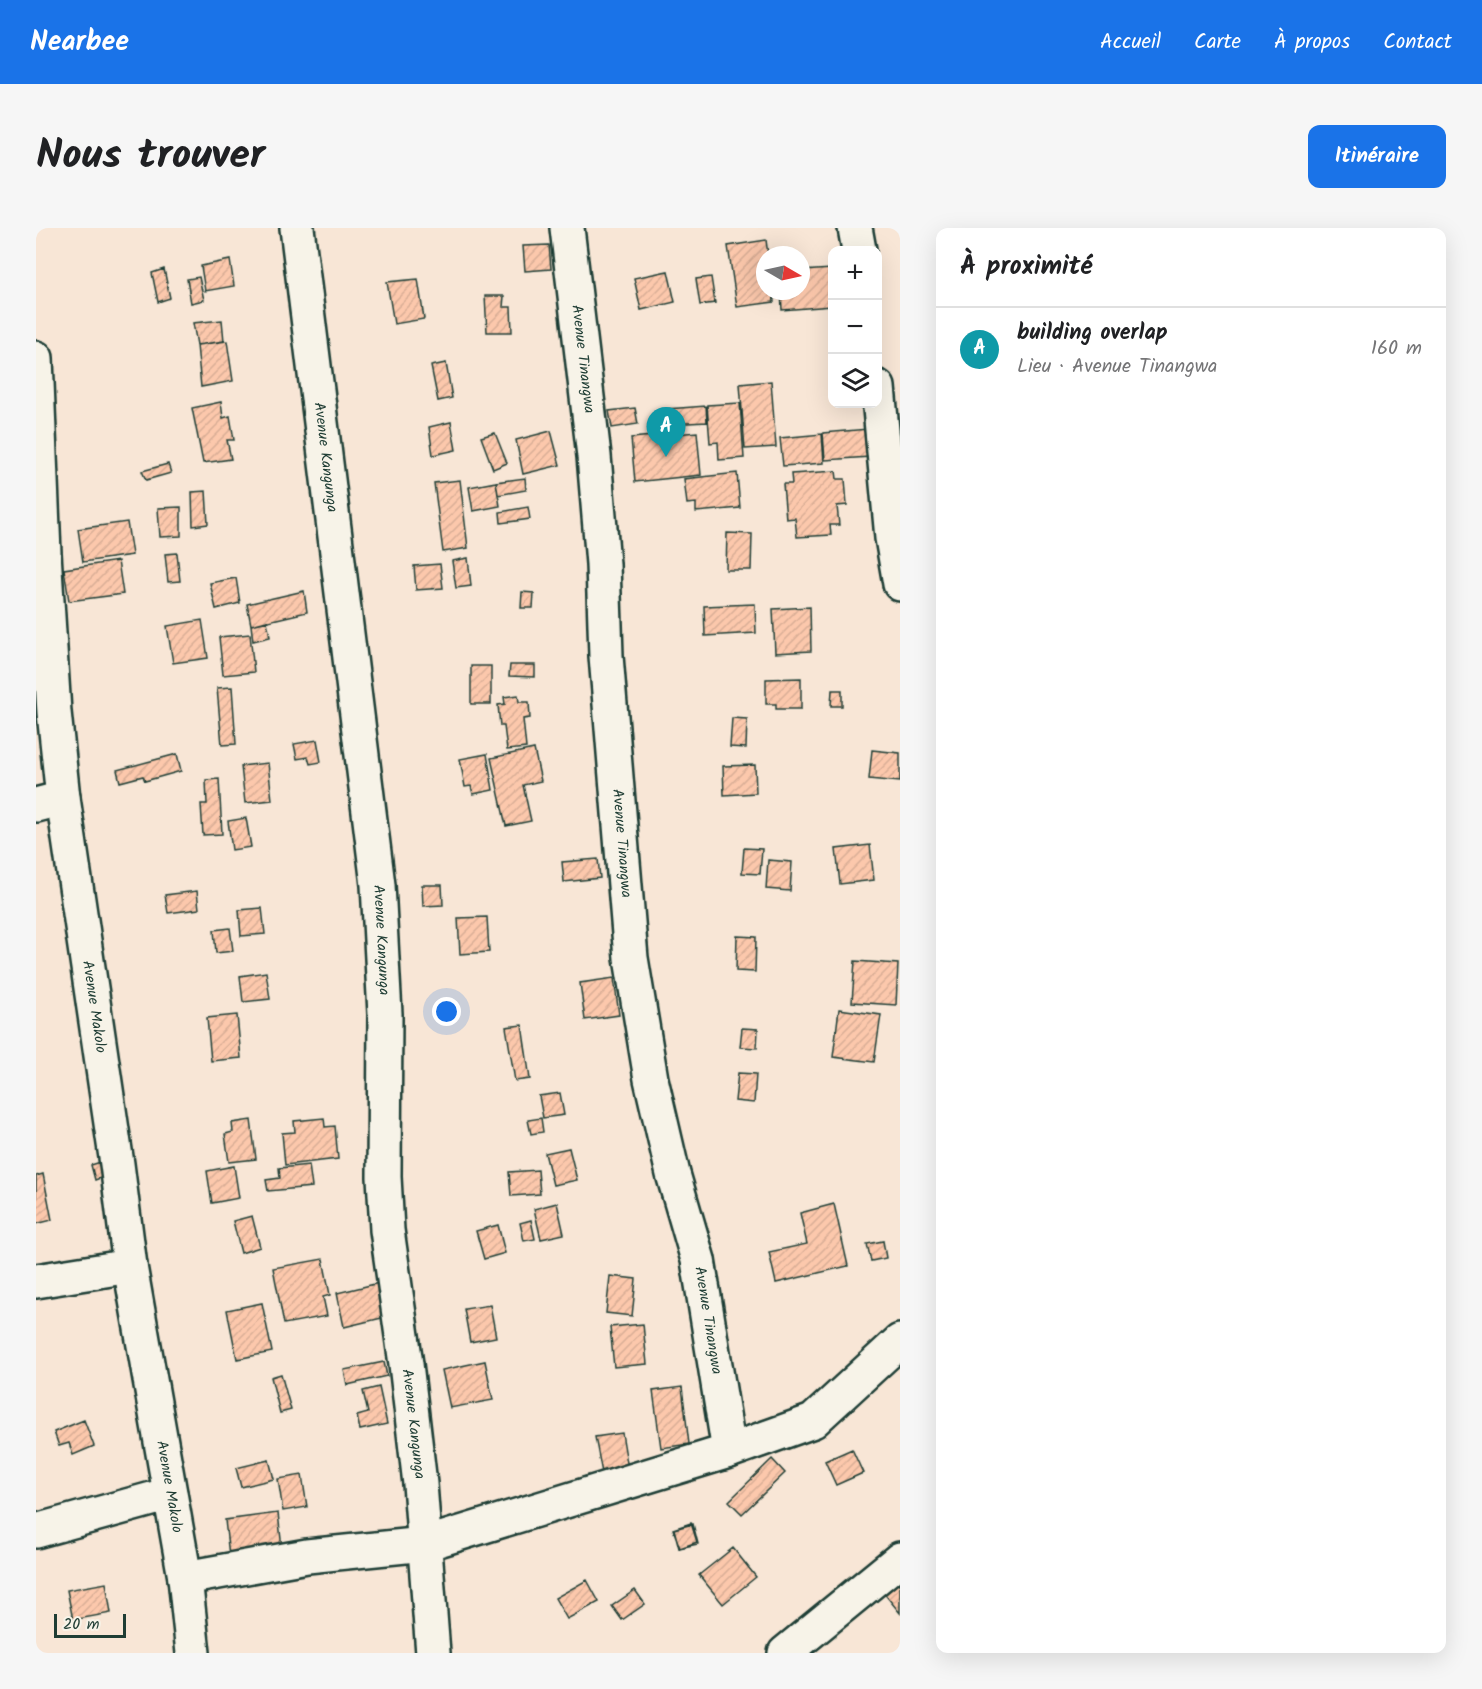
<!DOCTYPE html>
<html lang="fr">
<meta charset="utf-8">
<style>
body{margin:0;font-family:Kalam,sans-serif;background:#f6f6f6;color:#202124}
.controls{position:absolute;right:18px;top:18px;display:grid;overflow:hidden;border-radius:12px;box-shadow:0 6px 24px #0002}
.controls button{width:54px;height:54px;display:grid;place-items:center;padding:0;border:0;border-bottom:2px solid #e0e0e0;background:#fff;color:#202124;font:30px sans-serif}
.compass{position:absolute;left:720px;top:18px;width:54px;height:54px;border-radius:50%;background:#fff;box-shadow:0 6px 24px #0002;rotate:99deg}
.scale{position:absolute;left:18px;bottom:15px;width:72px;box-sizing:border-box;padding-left:6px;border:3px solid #1f3d34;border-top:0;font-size:16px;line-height:21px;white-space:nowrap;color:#1f3d34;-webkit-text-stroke:4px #f7f3e8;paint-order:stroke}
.you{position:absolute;left:411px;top:784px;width:21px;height:21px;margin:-15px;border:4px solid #fff;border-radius:50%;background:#1a73e8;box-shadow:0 0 0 9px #1a73e833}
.badge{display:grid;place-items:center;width:39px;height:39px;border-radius:50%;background:#1a73e8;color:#fff;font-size:20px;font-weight:700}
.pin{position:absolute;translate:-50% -50px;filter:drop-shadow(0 2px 3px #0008)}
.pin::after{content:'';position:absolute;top:32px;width:21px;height:18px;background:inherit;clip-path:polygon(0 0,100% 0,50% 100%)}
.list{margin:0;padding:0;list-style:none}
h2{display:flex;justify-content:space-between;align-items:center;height:78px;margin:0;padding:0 24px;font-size:26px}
h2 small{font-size:20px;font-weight:400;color:#757577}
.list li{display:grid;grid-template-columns:39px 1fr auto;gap:18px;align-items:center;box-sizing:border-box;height:84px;padding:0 24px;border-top:2px solid #e0e0e0}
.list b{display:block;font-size:22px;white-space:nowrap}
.list p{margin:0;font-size:20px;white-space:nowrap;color:#757577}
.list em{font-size:20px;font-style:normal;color:#757577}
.icon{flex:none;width:33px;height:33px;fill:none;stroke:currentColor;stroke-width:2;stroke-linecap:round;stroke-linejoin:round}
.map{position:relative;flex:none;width:864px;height:1425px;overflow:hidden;border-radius:12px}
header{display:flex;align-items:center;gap:36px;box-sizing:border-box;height:84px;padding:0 30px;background:#1a73e8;color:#fff}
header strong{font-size:28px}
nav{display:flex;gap:33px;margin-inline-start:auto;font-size:21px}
.intro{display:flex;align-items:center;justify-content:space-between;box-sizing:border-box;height:144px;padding:0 36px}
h1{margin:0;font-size:42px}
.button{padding:15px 27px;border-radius:12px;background:#1a73e8;color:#fff;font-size:21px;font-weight:700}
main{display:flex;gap:36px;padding:0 36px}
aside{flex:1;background:#fff;border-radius:12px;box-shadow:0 6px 24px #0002}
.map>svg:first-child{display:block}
</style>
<header>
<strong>Nearbee</strong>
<nav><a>Accueil</a><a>Carte</a><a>À propos</a><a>Contact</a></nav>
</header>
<div class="intro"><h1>Nous trouver</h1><a class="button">Itinéraire</a></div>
<main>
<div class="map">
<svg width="864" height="1425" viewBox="0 0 864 1425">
<defs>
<pattern id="building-hatch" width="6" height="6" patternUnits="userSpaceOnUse" patternTransform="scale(1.5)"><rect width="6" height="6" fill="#fcc8ac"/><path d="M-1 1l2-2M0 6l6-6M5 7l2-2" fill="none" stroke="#d8ad95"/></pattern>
</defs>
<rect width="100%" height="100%" fill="#f8e6d6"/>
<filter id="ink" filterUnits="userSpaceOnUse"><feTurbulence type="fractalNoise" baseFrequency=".0167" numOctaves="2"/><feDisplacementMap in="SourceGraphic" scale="12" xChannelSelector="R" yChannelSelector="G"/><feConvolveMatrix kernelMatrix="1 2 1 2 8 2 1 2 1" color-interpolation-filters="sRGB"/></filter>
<g filter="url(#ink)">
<path fill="url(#building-hatch)" stroke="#1f3d34" stroke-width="1.5" d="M730 12 732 27H729V63H737L738 74 701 79 692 18Z
M513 17 515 41 489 43 487 18Z
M194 32 198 58 169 63 165 38Z
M128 41 134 70 122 74 116 45Z
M796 41V78L746 82 745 63H765V43Z
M632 43 639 74 605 82 598 50Z
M163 49 168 72 155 75 151 51Z
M675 49 679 75 664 77 660 51Z
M382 51 388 91 358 96 351 54Z
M449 68H468L467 79H475L476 104H451Z
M186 92 188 113 161 117 157 95Z
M191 113 197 153 165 159 161 117Z
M410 135 416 170 402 173 395 138Z
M735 153 740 219 709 221 704 156Z
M185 174 187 190 194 188 198 212H191L195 231 167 235 156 180Z
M704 175 708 230 683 232 682 214 674 215 671 177Z
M670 178 671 194 632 196 631 181Z
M599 180 602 196 576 200 573 183Z
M415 194 420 222 397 227 393 199Z
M832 201 834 229 789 232 787 205Z
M515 203 524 237 487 246 480 212Z
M661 204 665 247 599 254 595 210Z
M459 205 471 235 457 241 445 209Z
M786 206 788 235 747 238 744 210Z
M132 236 135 245 110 252 106 243Z
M800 243 801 251H809L811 277 801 278 803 297H794L795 307 761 309 759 290 750 291 747 256H756L755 246Z
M701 245 704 280 660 284V275L651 276 648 251Z
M489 250 490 262 462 267 460 254Z
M424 252 432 320 407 324 398 255Z
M460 254 464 278 437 283 433 259Z
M170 263 172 296 157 298 156 264Z
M145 279V308L124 309 122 280Z
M492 279 494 291 465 295 464 284Z
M91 294 96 327 47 334 42 301Z
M691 305 716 306 715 342H690Z
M141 325 144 353 132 354 129 326Z
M432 330 435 358 420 360 416 333Z
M82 333 87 366 33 373 28 341Z
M404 336 407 360 380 362 378 338Z
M200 350 204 375 180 381 174 355Z
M268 363 271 384 215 397 211 376Z
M486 364 498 365 497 380H485Z
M719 376 720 405 669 408 668 378Z
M774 379 775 423 739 425 737 381Z
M166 392 172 430 137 435 131 398Z
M231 393 234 409 217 413 215 397Z
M214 406 218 444 187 447 183 409Z
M474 437H499V449L473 448Z
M435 438H455V476H435Z
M765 450V481H740V476H730V451Z
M196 459 200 516 186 517 181 460Z
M796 462H806V478H795Z
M482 467 483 474H493L494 490 487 491 490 520 471 522 468 498H464L462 477 469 476 468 469Z
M696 490 711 491 710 520 694 519Z
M281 512 285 534 274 536 272 529 261 531 258 516Z
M498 521 505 553 487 557 495 593 470 598 455 530Z
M836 522 864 525V554L833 551Z
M141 526 145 543 109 553 107 548 84 554 81 542Z
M451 526 457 562 437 566 435 558 429 559 424 531Z
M232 535 236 572 209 575 205 538Z
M719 537 720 565 688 567 687 538Z
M183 551 186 606 167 607 165 576H171L170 552Z
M210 590 215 619 196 622 192 593Z
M834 617 838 652 804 656 800 621Z
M708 620 726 621 724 646 706 645Z
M562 631 564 650 528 654 526 634Z
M732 632 756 634 754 663 730 661Z
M386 657H406L407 677 387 678Z
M161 663 163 681 132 685 129 667Z
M226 680 229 706 205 708 203 682Z
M451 689 453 724 424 726 422 690Z
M194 700 197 723 180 725 178 702Z
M701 708 720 709 719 744 700 743Z
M819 733 862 736 860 777 816 774Z
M230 744 234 771 207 774 204 748Z
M578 750 583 787 549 792 544 755Z
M803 781 845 787 838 834 797 829Z
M201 787 205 830 175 833 171 790Z
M486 797 494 851 479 853 470 799Z
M706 800 722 801 721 820 704 819Z
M702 845 720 846 718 875 699 873Z
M524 865 528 887 507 890 503 868Z
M288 890 289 899 299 898 302 931 249 937 246 905 259 904 258 893Z
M505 890 507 904 495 906 492 892Z
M215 892 220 931 193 934 189 906 197 904 196 895Z
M533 920 541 952 517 957 509 925Z
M71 932 75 946 59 952 55 937Z
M273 937 276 959 232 963 230 952 244 950 243 940Z
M198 938 203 970 176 975 171 943Z
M502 942 504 966 475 968 473 944Z
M7 946 16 992 0 996V948Z
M521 975 528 1006 505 1011 498 981Z
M798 976 812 1038 740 1055 733 1024 771 1016 764 985Z
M216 988 224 1019 205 1025 197 993Z
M495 992 499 1011 488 1013 484 995Z
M462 997 469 1025 448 1031 440 1003Z
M847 1013 850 1030 835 1033 831 1016Z
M287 1031 294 1067 287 1069 291 1088 248 1096 237 1040Z
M574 1048 600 1051 596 1088 570 1085Z
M343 1055 350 1089 308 1099 301 1065Z
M226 1075 236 1124 201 1131 191 1082Z
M454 1077 460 1109 434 1114 428 1081Z
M607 1096 611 1136 578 1139 574 1099Z
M449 1133 457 1172 414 1180 406 1142Z
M348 1134 351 1148 311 1157 308 1142Z
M245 1146 255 1182 244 1185 235 1149Z
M343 1159 351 1196 324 1202 321 1188 332 1185 327 1163Z
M646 1159 653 1216 625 1220 617 1163Z
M48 1192 58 1218 37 1227 33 1215 23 1218 18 1204Z
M586 1205 592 1241 566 1245 559 1209Z
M816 1221 827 1245 800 1257 789 1233Z
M736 1231 749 1245 706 1286 693 1273Z
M233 1232 238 1251 205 1259 200 1240Z
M266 1247 271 1279 247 1283 242 1251Z
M242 1285 247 1329 193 1328 189 1292Z
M655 1295 661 1314 644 1320 637 1301Z
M657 1296 662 1316 643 1320 638 1301Z
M697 1320 720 1349 687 1376 663 1347Z
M864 1341V1385L843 1359Z
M551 1352 563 1374 531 1391 519 1370Z
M70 1355 75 1385 37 1392 31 1362Z
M599 1362 609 1376 586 1392 576 1378Z"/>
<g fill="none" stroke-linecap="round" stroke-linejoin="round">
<g stroke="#1f3d34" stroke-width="38">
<g id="minor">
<path id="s1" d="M261 0 342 657 349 786 348 949 351 1002 370 1136 384 1256 397 1425"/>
<path id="s2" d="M531 0 558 228 567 336 570 428 595 730 615 851 637 946 662 1032 693 1223"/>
<path d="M819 0 823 22"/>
<path id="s3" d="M0 130 8 325 18 484 27 570 81 936 94 1038 149 1350 157 1425"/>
<path d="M842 159 856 310 864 356"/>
<path d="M0 577 27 570"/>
<path d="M0 1053 94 1038"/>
<path d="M0 1303 134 1266"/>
<path d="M149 1350 271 1328 389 1316 693 1223 777 1193 864 1113"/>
<path d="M749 1425 864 1331"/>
</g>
</g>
<use href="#minor" stroke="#f7f3e8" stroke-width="33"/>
</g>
</g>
<g text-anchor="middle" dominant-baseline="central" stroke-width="4.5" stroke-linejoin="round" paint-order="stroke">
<g font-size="15" fill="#1f3d34" stroke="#f7f3e8">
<text stroke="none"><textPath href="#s2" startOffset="132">Avenue Tinangwa</textPath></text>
<text stroke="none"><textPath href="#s1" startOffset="231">Avenue Kangunga</textPath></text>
<text stroke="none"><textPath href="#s2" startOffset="618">Avenue Tinangwa</textPath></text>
<text stroke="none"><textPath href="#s1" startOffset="717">Avenue Kangunga</textPath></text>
<text stroke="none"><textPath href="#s3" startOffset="652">Avenue Makolo</textPath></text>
<text stroke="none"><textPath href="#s2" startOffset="1104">Avenue Tinangwa</textPath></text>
<text stroke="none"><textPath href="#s1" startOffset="1203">Avenue Kangunga</textPath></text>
<text stroke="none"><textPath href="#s3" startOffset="1138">Avenue Makolo</textPath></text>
</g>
</g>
</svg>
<div class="controls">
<button>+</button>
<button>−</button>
<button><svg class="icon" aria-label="layers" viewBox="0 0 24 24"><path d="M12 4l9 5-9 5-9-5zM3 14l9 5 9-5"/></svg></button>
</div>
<svg class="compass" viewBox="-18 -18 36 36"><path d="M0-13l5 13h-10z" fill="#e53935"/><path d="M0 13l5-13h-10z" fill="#757577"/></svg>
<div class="scale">20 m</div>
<div class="you"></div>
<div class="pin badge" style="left:630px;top:229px;background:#0f9aa8">A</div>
</div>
<aside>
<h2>À proximité<small></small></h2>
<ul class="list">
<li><span class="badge" style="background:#0f9aa8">A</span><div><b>building overlap</b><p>Lieu · Avenue Tinangwa</p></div><em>160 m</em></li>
</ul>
</aside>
</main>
